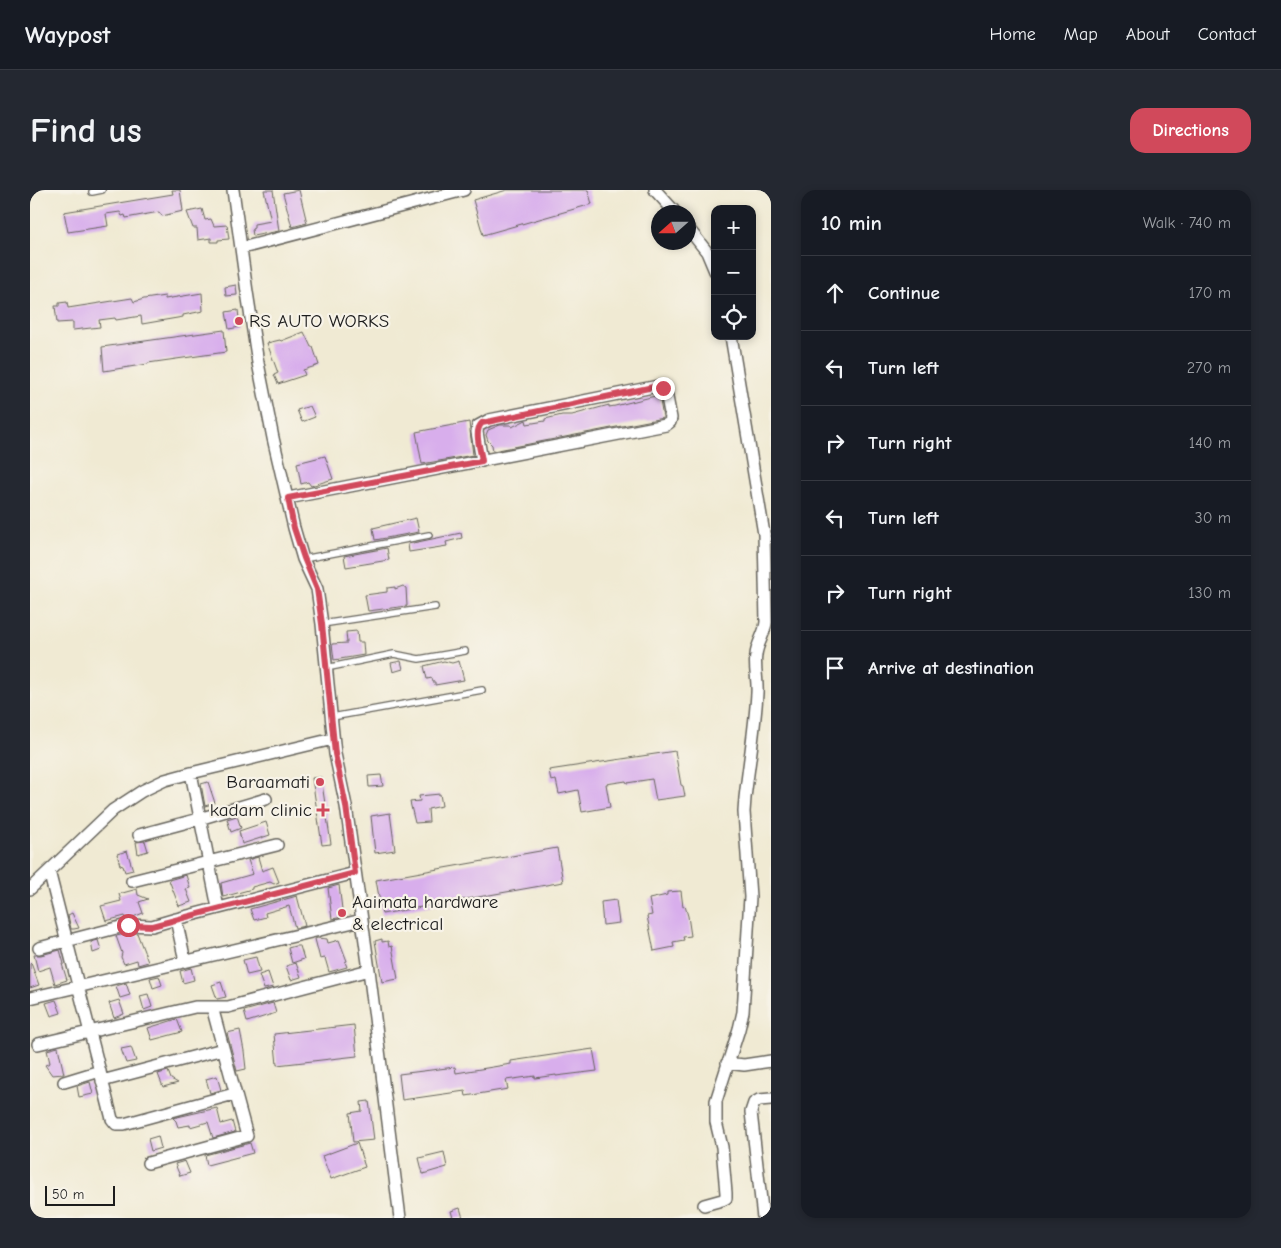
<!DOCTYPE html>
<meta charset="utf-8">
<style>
body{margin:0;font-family:"Comic Neue",sans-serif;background:#242831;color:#f1f3f6}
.controls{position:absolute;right:15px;top:15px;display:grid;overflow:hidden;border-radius:10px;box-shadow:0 2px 8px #0003}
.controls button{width:45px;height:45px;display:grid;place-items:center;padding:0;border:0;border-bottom:1px solid #363941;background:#171b24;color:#f1f3f6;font:25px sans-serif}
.compass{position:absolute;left:621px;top:15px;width:45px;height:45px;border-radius:50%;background:#171b24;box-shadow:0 2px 8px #0003;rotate:249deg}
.scale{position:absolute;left:15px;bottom:12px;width:70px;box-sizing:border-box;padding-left:5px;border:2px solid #1c1c1c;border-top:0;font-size:14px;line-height:18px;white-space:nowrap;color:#1c1c1c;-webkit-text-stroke:4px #f7f3e8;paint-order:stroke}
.stop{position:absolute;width:15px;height:15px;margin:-11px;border:4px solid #d1495b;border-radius:50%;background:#fff}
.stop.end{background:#d1495b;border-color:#fff;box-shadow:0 1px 5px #0008}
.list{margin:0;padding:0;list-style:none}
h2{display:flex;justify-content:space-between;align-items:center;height:65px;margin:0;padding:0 20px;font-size:21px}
h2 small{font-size:16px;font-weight:400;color:#9ea1a6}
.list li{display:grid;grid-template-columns:32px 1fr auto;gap:15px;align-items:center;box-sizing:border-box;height:75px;padding:0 20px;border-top:1px solid #363941}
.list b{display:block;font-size:19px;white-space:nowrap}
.list em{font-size:16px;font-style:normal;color:#9ea1a6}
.icon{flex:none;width:28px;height:28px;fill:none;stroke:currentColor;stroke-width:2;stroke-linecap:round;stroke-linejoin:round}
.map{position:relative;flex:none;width:741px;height:1028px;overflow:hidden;border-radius:15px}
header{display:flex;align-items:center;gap:30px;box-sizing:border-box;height:70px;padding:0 25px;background:#171b24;border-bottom:1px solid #363941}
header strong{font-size:24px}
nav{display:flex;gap:28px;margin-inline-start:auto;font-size:18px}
.intro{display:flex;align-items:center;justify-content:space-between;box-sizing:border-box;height:120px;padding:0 30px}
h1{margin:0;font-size:35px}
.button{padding:12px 22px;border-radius:15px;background:#d1495b;color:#fff;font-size:18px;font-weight:700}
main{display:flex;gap:30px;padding:0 30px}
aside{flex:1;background:#171b24;border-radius:15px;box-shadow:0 2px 8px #0003}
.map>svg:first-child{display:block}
</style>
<header>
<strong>Waypost</strong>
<nav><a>Home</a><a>Map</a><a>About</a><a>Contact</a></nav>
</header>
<div class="intro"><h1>Find us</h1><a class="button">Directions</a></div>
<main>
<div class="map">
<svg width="741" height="1028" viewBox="0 0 741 1028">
<rect width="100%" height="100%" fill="#f7f3e8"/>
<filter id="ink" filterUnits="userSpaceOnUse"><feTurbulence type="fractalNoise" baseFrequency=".02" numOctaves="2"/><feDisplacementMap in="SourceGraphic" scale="10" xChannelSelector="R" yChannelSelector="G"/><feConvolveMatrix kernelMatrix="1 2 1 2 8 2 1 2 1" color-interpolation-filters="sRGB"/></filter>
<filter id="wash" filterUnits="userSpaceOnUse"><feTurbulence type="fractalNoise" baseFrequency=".0096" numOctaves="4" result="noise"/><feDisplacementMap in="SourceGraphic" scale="20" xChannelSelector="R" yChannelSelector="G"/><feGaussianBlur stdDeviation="1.12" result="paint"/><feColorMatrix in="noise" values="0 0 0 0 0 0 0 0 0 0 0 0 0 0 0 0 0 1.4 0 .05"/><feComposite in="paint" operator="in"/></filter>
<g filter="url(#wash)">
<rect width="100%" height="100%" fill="#f0ead3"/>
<g id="blocks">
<path fill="#d8aeec" d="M142 0H150L153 21 132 26 129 22 96 28 95 25 92 26 90 22 76 24 78 36 38 42 34 22 143 4Z
M234 0H243L249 41 223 46 222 39 224 38V34L241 31Z
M269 0 277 33 262 37 253 3Z
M477 0H558L562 14 453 45 443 10Z
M172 19 175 30 181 29 184 36 197 35 199 49 188 50V52H181V48L168 50 167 38H163L157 22Z
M206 95 207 105 196 106 195 97Z
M172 103 173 121 153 125V127L112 134 111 126 86 130 85 128 69 130 70 137 43 140V132L27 133 25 116H29V113L37 112 38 118 102 108 104 112 114 109 135 106V109Z
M208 120 210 137 199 139 196 122Z
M194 140 196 162 118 173V174L74 181 72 157Z
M274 142 281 157H283L289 175 273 180 275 185 248 194 244 185 248 183 237 153 250 150 251 151Z
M629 205 633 228 463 261 462 255 458 251 456 245 458 240 470 235H481L482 237 496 230 497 234 515 231V229L532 225H542L579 215V217L585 216Z
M280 216 285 227 272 232 267 220Z
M439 232 443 265 392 274 386 242Z
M295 266 303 289 281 296 278 292 271 294 267 273Z
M386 328 389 342 345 350 343 338Z
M431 343 432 348 416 352 417 356 379 362 378 354Z
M357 358 359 370 316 377 314 366Z
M373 396 376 398 377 416 338 421 335 405 357 402V398L365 397V399Z
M327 441 328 452H333L334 465 304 470 302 454 317 453 316 442Z
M371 471 373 479 363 482 361 473Z
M414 471 422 473 429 471 434 490 405 495V492H403L402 488 397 489 394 476Z
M645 561 651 595 653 596 655 606 626 610 622 589 597 593 596 591 576 594 580 617 552 622 548 600 529 604 526 590 521 591 519 580Z
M351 585 353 596 339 597 338 586Z
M291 587 301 654 292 655 282 588Z
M178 592 185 613 175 616 171 594Z
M410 604 412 616 398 619 399 632 385 633 380 612 390 611 389 606Z
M360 623 365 660 345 663 341 626Z
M207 626 211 638 201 642 197 629Z
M236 632 240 645 212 654 209 641Z
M115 651 118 661 108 664 106 652Z
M527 658 533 692 352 724 346 690Z
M97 661 103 680 95 682 93 676 90 675 87 664Z
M228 667 232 681 243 677 249 692 244 694 240 692 222 697V699L193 707 191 693 223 684 218 670Z
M156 685 160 698 156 699 161 712 149 716 139 690Z
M309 695 313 727 302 729 298 698Z
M107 699 108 705 118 709 109 712 113 723 101 728H96L95 726 76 731 71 716 91 711 89 704Z
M651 701 653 717 655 716 658 726 661 746 653 747 654 750 643 752 644 757 624 761 617 726 622 725 619 709 637 705V702Z
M267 706 275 736 265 738 259 716 235 723 236 727 224 730 220 719Z
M586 710 589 733 573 735 571 712Z
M42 723 49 738 44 739H41L38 725Z
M102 743H107L118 772 108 775 107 770 94 774 91 767 92 763 86 746Z
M287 748 297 749 298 753 309 750 317 771 315 772 317 777 299 782 295 768 290 769 285 749Z
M352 749V752L358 751 359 757 362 756 368 789 352 792 345 751Z
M68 750 71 760 63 763 61 752Z
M265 756H270L274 769 262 773 258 758Z
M30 760 34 774H32L37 790 25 794 20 777 8 781 4 765H11Z
M226 767 230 782 217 785 213 770Z
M1 773 9 795 0 798V774Z
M266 773 271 787 261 790 256 776Z
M161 778 164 790 153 793 150 781Z
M238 782 243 797 234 799 229 785Z
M129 786 132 795 123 798 120 788Z
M191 792 196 807 187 809 182 795Z
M96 793 100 805 90 808 86 796Z
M118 804 122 817 114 820 110 806Z
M26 810 31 823 21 826 16 813Z
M89 810 94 824 84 828 79 813Z
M243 813 246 823 217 832 214 821Z
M147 829 152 842 122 850 118 838Z
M324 835 327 866 247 875 244 844Z
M210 840 214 861 216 879 207 881 197 843Z
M28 857 34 884 22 885 15 875 20 873 17 860Z
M101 857 106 871 96 873 91 859Z
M563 859 567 881 526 886V885L505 888V886L476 890 478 899 436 906 435 901 372 910 369 884 425 877 426 883 481 874V871Z
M138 881 141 889 148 893 133 897 128 884Z
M187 886 191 900 180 903 176 889Z
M60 892 63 904 49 907 47 896Z
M339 911 344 950 323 952 320 923 332 921 331 912Z
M187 918 191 934 202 931 205 942 183 948 178 932 160 937V935L148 937 146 931 143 928Z
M128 946 131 958 121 961 118 949Z
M220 953 223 963 177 975 175 965Z
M327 953 335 977 301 989 292 966Z
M414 962 417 977 393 984 389 968Z
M155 971 160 983 150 986 145 974Z
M430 1018 433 1028H423L421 1021Z"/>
</g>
</g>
<g filter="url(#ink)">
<use href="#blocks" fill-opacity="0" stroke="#66645c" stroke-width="1"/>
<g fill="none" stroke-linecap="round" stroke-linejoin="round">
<g stroke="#66645c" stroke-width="8">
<path id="lane" d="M62 2 72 0
M273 369 399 345
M292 434 405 417
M296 478 364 464 389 469 435 461
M302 527 452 500"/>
</g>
<g stroke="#66645c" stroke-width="14">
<path id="street" d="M203 0 217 102 228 173 243 248 264 338 273 369 287 399 292 434 305 564 316 616 339 780 370 1028
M625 0 645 22
M658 38 677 62 685 81
M212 58 434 0
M258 308 636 235 640 232 641 228 636 202 633 197 628 196 459 230 448 236 447 242 452 271
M161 583 188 718
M109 645 169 629 236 609
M19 681 82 929 86 934H94L204 904
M102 691 247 655
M0 699 83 620 112 601 135 590 161 583 303 549
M9 758 98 735 122 736 146 729
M155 771 146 729 325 683
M0 808 332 730
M8 854 165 817H198L339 780
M697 873 714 875 741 871
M72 891 193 859
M34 892 70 881
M118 973 217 946 182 817
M674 1015 692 1010 696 1008V1003L692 957 686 932V911L709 839 713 822 720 707 714 622 715 608C719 573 725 538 727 503 728 490 724 478 726 465 727 453 735 444 736 432L734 344 701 146
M733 1028 721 922 724 913 729 910 741 909"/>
</g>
<use href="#lane" stroke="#fff" stroke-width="5.5"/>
<use href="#street" stroke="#fff" stroke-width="11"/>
</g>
</g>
<g fill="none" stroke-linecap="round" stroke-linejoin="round" filter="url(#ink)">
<path stroke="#d1495b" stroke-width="6" d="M98 735 122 736 325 683 316 616 305 564 292 434 287 399 274 368 264 338 258 308 452 271C451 261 443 241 452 233L628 196 633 198"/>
</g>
<g fill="#d1495b" stroke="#f7f3e8" stroke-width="2">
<circle cx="209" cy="131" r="5"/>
<circle cx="290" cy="592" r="5"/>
<path d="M290.5 612.5h5v5h5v5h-5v5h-5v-5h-5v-5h5z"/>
<circle cx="312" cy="723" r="5"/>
</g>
<g text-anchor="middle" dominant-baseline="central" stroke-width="4.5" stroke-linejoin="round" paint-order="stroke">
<g font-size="19" fill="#1c1c1c" stroke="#f7f3e8" text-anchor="start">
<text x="219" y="131">RS AUTO WORKS</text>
<text x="280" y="592" text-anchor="end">Baraamati</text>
<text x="282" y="620" text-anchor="end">kadam clinic</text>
<text x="322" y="712">Aaimata hardware<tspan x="322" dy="22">&amp; electrical</tspan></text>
</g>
</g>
</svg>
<div class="controls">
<button>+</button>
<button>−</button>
<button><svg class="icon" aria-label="locate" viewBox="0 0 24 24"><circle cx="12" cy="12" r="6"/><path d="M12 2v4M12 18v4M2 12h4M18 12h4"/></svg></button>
</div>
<svg class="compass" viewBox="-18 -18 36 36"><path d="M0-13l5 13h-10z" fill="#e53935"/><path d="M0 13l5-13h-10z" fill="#9ea1a6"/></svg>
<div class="scale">50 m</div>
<div class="stop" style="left:98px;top:735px"></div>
<div class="stop end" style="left:633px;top:198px"></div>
</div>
<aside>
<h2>10 min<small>Walk · 740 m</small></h2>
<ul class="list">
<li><svg class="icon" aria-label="ahead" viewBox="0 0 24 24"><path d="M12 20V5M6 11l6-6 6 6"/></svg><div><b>Continue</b></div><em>170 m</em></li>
<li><svg class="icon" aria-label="left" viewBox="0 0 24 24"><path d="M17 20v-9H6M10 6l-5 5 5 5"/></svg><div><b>Turn left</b></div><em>270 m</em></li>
<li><svg class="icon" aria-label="right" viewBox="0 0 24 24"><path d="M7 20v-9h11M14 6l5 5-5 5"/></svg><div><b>Turn right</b></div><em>140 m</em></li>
<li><svg class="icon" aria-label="left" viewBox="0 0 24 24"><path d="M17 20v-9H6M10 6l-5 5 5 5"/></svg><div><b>Turn left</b></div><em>30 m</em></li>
<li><svg class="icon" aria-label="right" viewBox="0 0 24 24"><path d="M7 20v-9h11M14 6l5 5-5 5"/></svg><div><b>Turn right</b></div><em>130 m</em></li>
<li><svg class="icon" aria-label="arrive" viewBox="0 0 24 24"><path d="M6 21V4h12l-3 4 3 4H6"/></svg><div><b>Arrive at destination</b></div></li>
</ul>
</aside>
</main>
